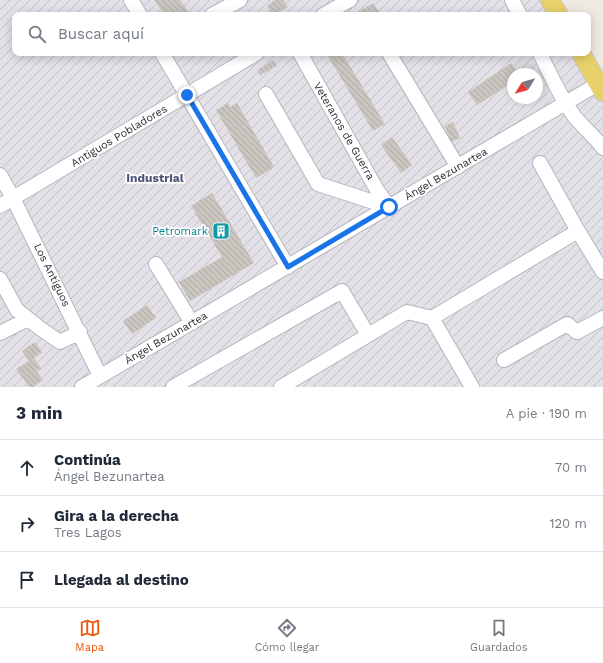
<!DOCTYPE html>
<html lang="es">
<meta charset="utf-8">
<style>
body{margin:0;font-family:"Work Sans",sans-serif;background:#f6f6f7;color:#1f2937}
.compass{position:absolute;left:507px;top:68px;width:36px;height:36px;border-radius:50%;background:#fff;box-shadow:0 2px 10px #0003;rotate:233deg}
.stop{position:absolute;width:12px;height:12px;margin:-9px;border:3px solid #1a73e8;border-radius:50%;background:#fff}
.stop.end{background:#1a73e8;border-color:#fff;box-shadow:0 1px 4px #0008}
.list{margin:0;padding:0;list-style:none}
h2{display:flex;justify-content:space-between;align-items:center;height:52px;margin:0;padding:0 16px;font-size:17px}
h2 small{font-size:13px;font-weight:400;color:#747a83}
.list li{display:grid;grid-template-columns:26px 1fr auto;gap:12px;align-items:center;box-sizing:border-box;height:56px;padding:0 16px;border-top:1px solid #e0e1e3}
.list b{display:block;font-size:15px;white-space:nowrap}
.list p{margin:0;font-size:13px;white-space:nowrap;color:#747a83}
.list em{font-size:13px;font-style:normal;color:#747a83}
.icon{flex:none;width:22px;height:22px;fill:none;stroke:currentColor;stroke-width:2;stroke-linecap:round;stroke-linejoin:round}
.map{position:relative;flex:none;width:603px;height:387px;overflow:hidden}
.search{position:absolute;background:#fff;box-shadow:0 2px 10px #0003;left:12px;right:12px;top:12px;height:44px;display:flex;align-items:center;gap:10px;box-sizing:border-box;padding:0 14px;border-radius:8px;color:#747a83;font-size:15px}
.sheet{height:220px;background:#fff}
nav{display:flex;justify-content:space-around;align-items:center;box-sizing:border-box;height:56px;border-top:1px solid #e0e1e3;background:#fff;font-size:11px;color:#747a83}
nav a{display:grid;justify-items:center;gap:2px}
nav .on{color:#ea580c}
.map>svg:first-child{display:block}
</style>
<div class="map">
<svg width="603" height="387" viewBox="0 0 603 387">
<defs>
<pattern id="industrial-furrows" width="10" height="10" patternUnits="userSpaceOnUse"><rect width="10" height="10" fill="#e3e1e7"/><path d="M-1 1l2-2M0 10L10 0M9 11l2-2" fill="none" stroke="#c3c1c6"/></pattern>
<pattern id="building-back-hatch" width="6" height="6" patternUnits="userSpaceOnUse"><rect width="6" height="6" fill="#c9c6c0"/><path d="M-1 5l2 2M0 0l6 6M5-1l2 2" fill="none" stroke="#adaaa5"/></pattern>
</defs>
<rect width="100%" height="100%" fill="#eee9e1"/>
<path fill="url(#industrial-furrows)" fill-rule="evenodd" d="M0 0H550L559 15H15V53H581L603 81V387H0ZM513 74H537V98H513Z"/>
<path fill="url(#building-back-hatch)" d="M154 0H180L191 15H165Z
M275 0H283L288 7 273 15 267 6Z
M373 3 381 15H353Z
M326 53H342L385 124 373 131Z
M274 60 277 66 260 75 257 70Z
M511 63 519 74H513V82L477 105 468 92Z
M228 103 230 107 237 103 274 167 256 178 216 110Z
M453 122 460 138 451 142 445 126Z
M392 137 412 165 401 173 381 145Z
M212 193 254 263 190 301 179 282 222 257 191 206Z
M147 305 156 318 132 334 123 321Z
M35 342 42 352 34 358 41 368 36 371 43 380 33 387H29L16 369 29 361 22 351Z"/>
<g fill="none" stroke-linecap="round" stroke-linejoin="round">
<g stroke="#b4b6bf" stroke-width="16">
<path id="minor" d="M131 0 140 15
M512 0 520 15
M212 15 240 0
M323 15 350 0
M162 53 288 267
M300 53 377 190 389 207
M389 53 458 167
M540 53C550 75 560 96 574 116 583 127 594 136 603 148
M266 94 318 184 389 207
M540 163 578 231
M0 175 13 198 100 376
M0 206 257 53
M156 264 192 323
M0 279 17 310 41 329 60 342 80 332
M432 318 578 231 603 272
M0 333 28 319
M504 360 567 324 577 332 603 318
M82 387 603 81
M173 387 342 291 368 335
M281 387 407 312 432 318 472 387"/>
</g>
<g stroke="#c8c8c8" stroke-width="20">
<path id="major" d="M550 0 559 15
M581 53 603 92"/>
</g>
<use href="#minor" stroke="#fff" stroke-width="14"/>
<use href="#major" stroke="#e8d16b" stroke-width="18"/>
</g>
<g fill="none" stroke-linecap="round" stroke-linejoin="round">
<path stroke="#1a73e8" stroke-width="5" d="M187 95 288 267 389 207"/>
</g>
<defs>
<g id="building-square" transform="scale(0.9)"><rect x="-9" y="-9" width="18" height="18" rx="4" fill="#0f9aa8" stroke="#fff"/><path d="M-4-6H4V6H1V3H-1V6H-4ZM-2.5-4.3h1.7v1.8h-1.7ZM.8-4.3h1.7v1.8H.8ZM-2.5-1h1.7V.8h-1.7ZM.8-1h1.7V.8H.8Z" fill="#fff"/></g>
</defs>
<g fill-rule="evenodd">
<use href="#building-square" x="221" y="231"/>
</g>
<g text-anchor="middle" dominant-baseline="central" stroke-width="3.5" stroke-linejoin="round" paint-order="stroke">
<g font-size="11" fill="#2d2d2d" stroke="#fff">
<text transform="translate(344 131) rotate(60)">Veteranos de Guerra</text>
<text transform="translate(119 136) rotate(-31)">Antiguos Pobladores</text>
<text transform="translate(446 174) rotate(-30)">Ángel Bezunartea</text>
<text transform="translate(52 275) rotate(64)">Los Antiguos</text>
<text transform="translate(166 338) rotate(-30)">Ángel Bezunartea</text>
</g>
<g font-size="11" fill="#0d838f" stroke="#fff" text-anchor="end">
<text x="208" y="231">Petromark</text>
</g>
<g font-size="12" font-weight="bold" fill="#50557c" stroke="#fff">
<text x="155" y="178">Industrial</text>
</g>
</g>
</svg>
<svg class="compass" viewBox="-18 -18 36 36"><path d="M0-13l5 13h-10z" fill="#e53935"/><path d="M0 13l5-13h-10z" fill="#747a83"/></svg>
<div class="stop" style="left:389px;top:207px"></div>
<div class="stop end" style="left:187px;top:95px"></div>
<div class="search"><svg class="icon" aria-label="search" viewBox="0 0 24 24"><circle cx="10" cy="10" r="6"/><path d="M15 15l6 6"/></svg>Buscar aquí</div>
</div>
<section class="sheet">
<h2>3 min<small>A pie · 190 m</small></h2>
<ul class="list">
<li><svg class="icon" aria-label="ahead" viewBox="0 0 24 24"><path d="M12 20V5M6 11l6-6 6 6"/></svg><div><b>Continúa</b><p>Ángel Bezunartea</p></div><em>70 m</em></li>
<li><svg class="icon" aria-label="right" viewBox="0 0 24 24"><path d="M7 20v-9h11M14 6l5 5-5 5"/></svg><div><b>Gira a la derecha</b><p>Tres Lagos</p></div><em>120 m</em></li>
<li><svg class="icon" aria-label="arrive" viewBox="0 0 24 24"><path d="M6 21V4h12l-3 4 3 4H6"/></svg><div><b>Llegada al destino</b></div></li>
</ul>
</section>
<nav>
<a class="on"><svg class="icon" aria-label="map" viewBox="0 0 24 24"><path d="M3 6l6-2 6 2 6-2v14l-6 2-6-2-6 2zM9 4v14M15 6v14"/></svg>Mapa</a>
<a><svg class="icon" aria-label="directions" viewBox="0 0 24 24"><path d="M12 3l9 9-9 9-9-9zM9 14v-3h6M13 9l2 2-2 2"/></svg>Cómo llegar</a>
<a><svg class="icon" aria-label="saved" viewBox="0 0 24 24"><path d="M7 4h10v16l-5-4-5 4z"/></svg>Guardados</a>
</nav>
